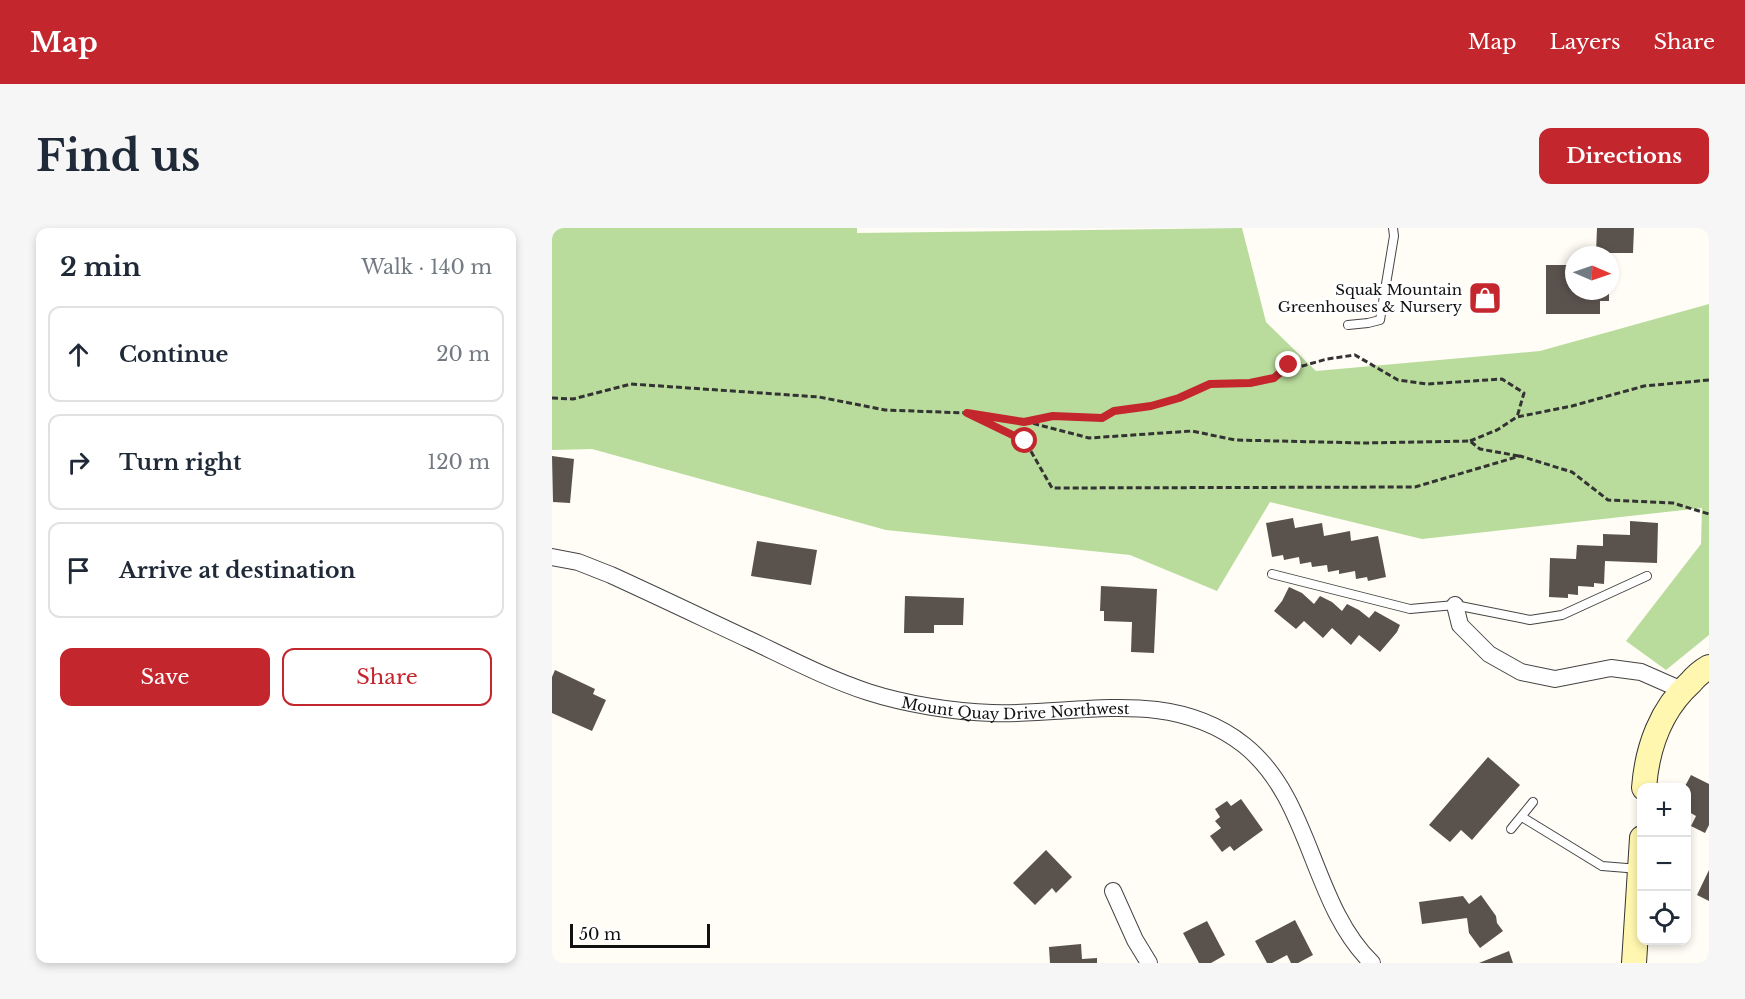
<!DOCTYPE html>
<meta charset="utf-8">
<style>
body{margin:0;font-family:"Libre Baskerville",serif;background:#f6f6f7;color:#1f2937}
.controls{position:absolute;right:18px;bottom:18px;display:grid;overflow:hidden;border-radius:12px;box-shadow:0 3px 9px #0003}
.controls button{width:54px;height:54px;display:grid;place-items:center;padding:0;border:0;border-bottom:2px solid #e0e1e3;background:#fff;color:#1f2937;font:30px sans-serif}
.compass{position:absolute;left:1013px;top:18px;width:54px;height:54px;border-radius:50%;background:#fff;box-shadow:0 3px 9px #0003;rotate:92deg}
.scale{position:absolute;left:18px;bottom:15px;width:140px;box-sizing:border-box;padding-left:6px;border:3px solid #111;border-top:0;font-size:16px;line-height:21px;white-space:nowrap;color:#111;-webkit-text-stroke:4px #fff;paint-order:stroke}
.stop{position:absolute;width:18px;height:18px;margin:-14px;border:4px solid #c4262e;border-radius:50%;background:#fff}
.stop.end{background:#c4262e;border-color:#fff;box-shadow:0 2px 6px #0008}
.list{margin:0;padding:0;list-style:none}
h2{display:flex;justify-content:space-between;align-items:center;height:78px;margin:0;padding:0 24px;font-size:26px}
h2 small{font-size:20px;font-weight:400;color:#747a83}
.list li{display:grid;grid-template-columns:39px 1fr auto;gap:18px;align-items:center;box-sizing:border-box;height:96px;margin:0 12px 12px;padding:0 12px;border:2px solid #e0e1e3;border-radius:12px}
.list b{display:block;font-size:22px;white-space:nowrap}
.list em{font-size:20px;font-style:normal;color:#747a83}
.actions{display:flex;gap:12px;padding:18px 24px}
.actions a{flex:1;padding:14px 0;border:2px solid #c4262e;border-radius:12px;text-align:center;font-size:21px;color:#c4262e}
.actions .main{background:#c4262e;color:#fff}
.icon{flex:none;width:33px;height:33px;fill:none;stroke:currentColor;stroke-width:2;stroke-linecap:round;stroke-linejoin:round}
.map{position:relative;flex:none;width:1157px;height:735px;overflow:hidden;border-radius:12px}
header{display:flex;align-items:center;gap:36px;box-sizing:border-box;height:84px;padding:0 30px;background:#c4262e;color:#fff}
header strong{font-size:28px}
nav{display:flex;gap:33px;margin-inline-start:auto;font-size:21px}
.intro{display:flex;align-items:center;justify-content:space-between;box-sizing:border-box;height:144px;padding:0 36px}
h1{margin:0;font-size:42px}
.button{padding:15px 27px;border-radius:12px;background:#c4262e;color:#fff;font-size:21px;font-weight:700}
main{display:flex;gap:36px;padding:0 36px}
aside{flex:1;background:#fff;border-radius:12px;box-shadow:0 3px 9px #0003}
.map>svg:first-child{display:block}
</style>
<header>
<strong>Map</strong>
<nav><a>Map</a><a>Layers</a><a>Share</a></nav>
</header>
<div class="intro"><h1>Find us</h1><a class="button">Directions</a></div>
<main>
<aside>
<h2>2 min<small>Walk · 140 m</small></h2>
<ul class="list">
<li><svg class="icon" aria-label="ahead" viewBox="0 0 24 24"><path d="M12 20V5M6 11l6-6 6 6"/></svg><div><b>Continue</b></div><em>20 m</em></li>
<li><svg class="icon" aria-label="right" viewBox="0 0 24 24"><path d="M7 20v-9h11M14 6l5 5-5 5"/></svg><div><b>Turn right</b></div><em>120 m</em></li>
<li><svg class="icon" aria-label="arrive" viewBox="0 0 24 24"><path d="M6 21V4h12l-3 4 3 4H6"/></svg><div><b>Arrive at destination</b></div></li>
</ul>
<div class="actions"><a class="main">Save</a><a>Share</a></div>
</aside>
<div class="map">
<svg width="1157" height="735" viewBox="0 0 1157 735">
<rect width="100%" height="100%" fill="#fffdf5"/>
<path fill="#b9dc9c" d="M0 0H305V5L690 0 714 94 764 143 988 123 1157 76V407L1114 442 1074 413 1149 316 1150 280 870 311 718 274 665 363 578 327 334 302 40 221 0 222Z"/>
<path fill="#5a524d" d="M1045 0H1082L1081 25H1044Z
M994 37H1022V63H1057V73H1048V86H994Z
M0 228 22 231 18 275 1 274Z
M741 290 743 300 770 295 772 308 798 303 799 313 826 308 834 349 816 353 815 349 804 351 803 343 787 346V342L776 344 775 337 760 339 759 334 748 336 747 329 732 332 731 327 720 329 714 295Z
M1078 293 1106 295 1105 335 1053 333 1052 356 1042 355V359L1026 358V367L1016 366V370L997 369 998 330 1024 331 1025 317 1051 318V306L1078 307Z
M205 313 265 322 259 357 199 348Z
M549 358 605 361 602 425 579 424 580 394 552 393V383H548Z
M737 359 750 365 762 376 768 368 780 374 790 383 795 376 807 382 817 390 823 383 848 397 845 404 828 424 807 407 799 417 780 400 771 410 752 393 744 401 722 383 730 373Z
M353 368 412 370 411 397H382V405H352Z
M3 442 43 461 41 466 54 472 40 503 0 485V449Z
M936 529 968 557 920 612 909 602 898 614 877 597Z
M1139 547 1157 556V597L1153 605 1139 598 1144 588 1137 584 1139 578 1134 576V560H1132Z
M689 571 711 602 682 623 678 618 670 624 658 608 669 600 663 593 668 589 663 581 675 573 679 578Z
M494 622 520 649 504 665 500 660 483 677 461 655Z
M1157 642V673L1145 667Z
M929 667 944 688 945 695 951 703 928 720 917 705 915 690 870 696 867 674 911 668 917 676Z
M743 692 761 727 746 735H739L735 727 720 735H715L703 713Z
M655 693 673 727 659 735H647L631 705Z
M529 716 530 731 545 730V735H498L497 719Z
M957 723 961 735H927Z"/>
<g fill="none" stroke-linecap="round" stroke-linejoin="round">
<g stroke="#444" stroke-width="10">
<path id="lane" d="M796 97 816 95 828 92 842 8 841 0
M720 346 858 381 903 377 978 392 1010 387 1095 348
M970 589 1050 638 1087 641
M959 601 981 574"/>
</g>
<g stroke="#444" stroke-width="18">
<g id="street">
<path id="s1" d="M0 329 26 334 59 347C105 368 151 390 198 412 236 430 276 451 316 464 353 476 402 484 440 485 526 488 617 458 692 517 760 571 759 676 820 735"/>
<path d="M903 377 908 397 937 426 969 444 1003 451 1059 440 1089 444 1130 462"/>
<path d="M561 663 583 712 597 735"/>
</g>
</g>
<g stroke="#333" stroke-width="26">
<path id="secondary" d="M1092 560C1095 520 1109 481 1139 454 1144 448 1150 443 1157 439
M1082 735 1090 610"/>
</g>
<path stroke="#333" stroke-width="3" stroke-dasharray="6 3" stroke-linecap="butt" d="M0 170 21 171 79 156 267 169 333 182 415 185 473 213 500 260 863 259 968 228 1020 244 1056 272 1121 275 1157 286
M419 186 472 193 537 210 640 203 683 212 813 215 918 213 928 221 967 228
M474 193 501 187 550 190 562 184 599 178 627 170 658 156 698 155 722 150 737 137 747 139 775 131 803 127 846 152 875 156 950 151 972 165 965 189
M918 213 945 202 965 189 1020 178 1092 158 1157 152"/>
<use href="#lane" stroke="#fff" stroke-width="8"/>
<use href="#street" stroke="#fff" stroke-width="16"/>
<use href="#secondary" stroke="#fff6b0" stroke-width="24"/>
</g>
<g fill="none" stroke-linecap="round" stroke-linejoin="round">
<path stroke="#c4262e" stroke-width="8" d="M473 213 415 185 472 194 501 188 550 190 562 183 599 178 627 170 658 156 698 155 722 150 737 137"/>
</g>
<defs>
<g id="shop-square" transform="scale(1.725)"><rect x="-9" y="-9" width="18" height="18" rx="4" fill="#c4262e" stroke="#fff"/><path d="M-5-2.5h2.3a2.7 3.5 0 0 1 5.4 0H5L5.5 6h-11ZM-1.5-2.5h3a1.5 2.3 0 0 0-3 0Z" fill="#fff"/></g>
</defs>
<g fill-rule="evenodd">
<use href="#shop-square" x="933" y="70"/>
</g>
<g text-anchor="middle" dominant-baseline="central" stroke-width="6" stroke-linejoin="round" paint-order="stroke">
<g font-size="15" fill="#111" stroke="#fff" text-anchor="end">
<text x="910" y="61">Squak Mountain<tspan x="910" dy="17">Greenhouses &amp; Nursery</tspan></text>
</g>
<g font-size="15" fill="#111" stroke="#fff">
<text stroke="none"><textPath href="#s1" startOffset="494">Mount Quay Drive Northwest</textPath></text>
</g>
</g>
</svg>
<div class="controls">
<button>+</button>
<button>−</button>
<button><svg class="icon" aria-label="locate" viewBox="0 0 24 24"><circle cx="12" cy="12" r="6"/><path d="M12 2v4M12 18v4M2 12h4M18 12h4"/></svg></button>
</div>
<svg class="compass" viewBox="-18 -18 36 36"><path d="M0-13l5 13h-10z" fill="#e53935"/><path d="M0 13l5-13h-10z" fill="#747a83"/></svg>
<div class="scale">50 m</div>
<div class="stop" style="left:473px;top:213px"></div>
<div class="stop end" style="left:737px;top:137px"></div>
</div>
</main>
